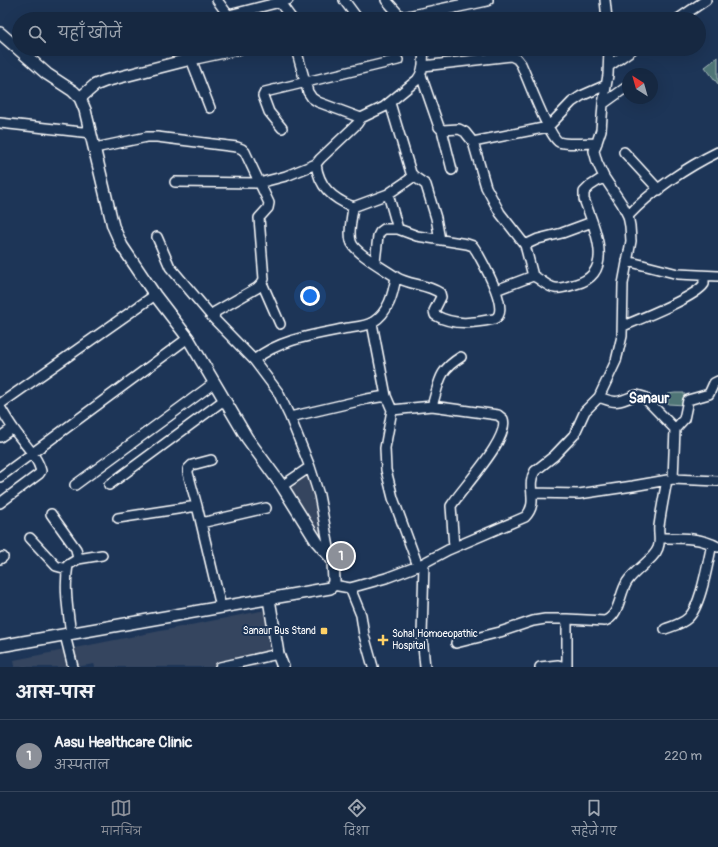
<!DOCTYPE html>
<html lang="hi">
<meta charset="utf-8">
<style>
body{margin:0;font-family:Pangolin,"Playpen Sans Deva",sans-serif;background:#1f3048;color:#f1f3f6}
.compass{position:absolute;left:622px;top:68px;width:36px;height:36px;border-radius:50%;background:#162841;box-shadow:0 4px 16px #0002;rotate:323deg}
.you{position:absolute;left:310px;top:296px;width:14px;height:14px;margin:-10px;border:3px solid #fff;border-radius:50%;background:#1a73e8;box-shadow:0 0 0 6px #1a73e833}
.badge{display:grid;place-items:center;width:26px;height:26px;border-radius:50%;background:#8c9099;color:#fff;font-size:13px;font-weight:700}
.pin{position:absolute;translate:-50% -50%;border:2px solid #fff;box-shadow:0 1px 4px #0006}
.list{margin:0;padding:0;list-style:none}
h2{display:flex;justify-content:space-between;align-items:center;height:52px;margin:0;padding:0 16px;font-size:17px}
h2 small{font-size:13px;font-weight:400;color:#9ea6b1}
.list li{display:grid;grid-template-columns:26px 1fr auto;gap:12px;align-items:center;box-sizing:border-box;height:72px;padding:0 16px;border-top:1px solid #35445a}
.list b{display:block;font-size:15px;white-space:nowrap}
.list p{margin:0;font-size:13px;white-space:nowrap;color:#9ea6b1}
.list em{font-size:13px;font-style:normal;color:#9ea6b1}
.icon{flex:none;width:22px;height:22px;fill:none;stroke:currentColor;stroke-width:2;stroke-linecap:round;stroke-linejoin:round}
.map{position:relative;flex:none;width:718px;height:667px;overflow:hidden}
.search{position:absolute;background:#162841;box-shadow:0 4px 16px #0002;left:12px;right:12px;top:12px;height:44px;display:flex;align-items:center;gap:10px;box-sizing:border-box;padding:0 14px;border-radius:22px;color:#9ea6b1;font-size:15px}
.sheet{height:124px;background:#162841}
nav{display:flex;justify-content:space-around;align-items:center;box-sizing:border-box;height:56px;border-top:1px solid #35445a;background:#162841;font-size:11px;color:#9ea6b1}
nav a{display:grid;justify-items:center;gap:2px}
nav .on{color:#8c9099}
.map>svg:first-child{display:block}
</style>
<div class="map">
<svg width="718" height="667" viewBox="0 0 718 667">
<rect width="100%" height="100%" fill="#1d3557"/>
<filter id="ink" filterUnits="userSpaceOnUse"><feTurbulence type="fractalNoise" baseFrequency=".025" numOctaves="2"/><feDisplacementMap in="SourceGraphic" scale="8" xChannelSelector="R" yChannelSelector="G"/><feConvolveMatrix kernelMatrix="1 2 1 2 8 2 1 2 1" color-interpolation-filters="sRGB"/></filter>
<g filter="url(#ink)">
<path fill="#34455f" d="M312 472 331 556 283 486Z
M266 610 276 654 257 667H95L94 664 76 667H15L14 660Z"/>
<path fill="#4f7476" stroke="#a7baba" d="M718 57V84L705 67Z
M675 393H684L685 405 668 404V394Z"/>
<g fill="none" stroke-linecap="round" stroke-linejoin="round">
<g stroke="#fff" stroke-width="12">
<path id="minor" d="M217 0 231 19
M278 0 292 19
M344 0 358 19
M386 0 402 18
M605 0 607 19
M229 15 288 0
M678 19 706 0
M296 49 308 92 312 98 318 102 361 118 384 107 417 80C424 72 424 60 423 49
M191 59 210 108
M423 66 511 56 517 59 521 64C527 77 549 137 559 142 566 145 588 143 597 143
M609 66 633 49
M421 75 439 127 442 130 459 129 465 132 473 142 486 187 500 213 525 245 533 276
M390 103 411 173C415 179 421 180 426 185L436 218 440 240
M603 104 628 86
M361 118 357 124 320 159 316 164C319 187 332 198 353 207L388 194 413 177
M0 123 91 133
M282 128 269 112 263 96 265 92 398 60
M442 130 452 170
M473 142 548 127 572 102 581 96 606 85
M95 148 147 137H157L237 147 242 149 245 152 269 203 268 208 259 218 264 279 262 283 257 288 215 312 214 319 254 360 278 392 290 417 310 467
M624 152 659 190
M175 182 259 183 286 176 316 164
M388 194 398 229
M353 207C352 218 348 231 351 241 353 252 386 270 396 277 409 285 427 284 440 293L441 297 434 311 435 315C454 326 474 323 494 319 512 313 483 263 477 252L473 246 467 244 417 236 398 229H384L380 232 378 236 375 262
M628 216C651 191 687 167 718 152
M157 237 170 267 214 319
M525 245 538 239 562 233 592 222
M627 261 678 274 718 276
M262 283 280 324
M496 290 533 276C541 279 547 287 555 288 562 289 569 286 576 284 617 273 593 225 584 199V192L590 186 604 177
M372 323 386 396 392 410 385 448 386 470 393 498 418 566
M623 326C640 319 696 297 704 284V277
M254 360C279 340 312 335 343 329 352 327 366 327 373 322 389 312 393 294 396 277
M599 397C619 405 618 401 637 395L644 397 675 429 673 479
M0 404 155 295
M432 406C440 381 438 371 461 357
M0 407C4 414 8 421 13 428 22 442 37 455 41 471L39 474 0 503
M392 410 432 406 498 415 503 419C510 439 462 488 451 506L454 547
M290 417 367 399 386 396
M675 429 684 419 688 400 709 394 714 383 718 381
M0 437 13 428
M211 460 192 465 188 469V473L197 506 221 607
M0 477 188 338
M75 485 214 383
M109 485 224 400
M282 486 310 467 319 495 331 558
M533 493 579 494 633 486 673 479 718 481
M51 514 76 549 78 559
M118 518 197 506
M201 523 266 508
M30 538 56 566 67 569
M660 538C680 538 700 537 718 547
M0 559 3 557
M424 563 422 636 425 667
M333 585 350 588 386 578 418 566 448 550 525 517C540 502 525 487 535 471L554 456 574 435 585 411 599 397 616 361 622 336 623 284 631 241 630 226 628 216 622 204 604 177 597 162 594 151 601 130 603 104 608 75 609 49
M350 588 361 615 364 635 373 667
M567 619V667
M665 629C673 626 682 624 688 618 701 607 708 561 712 544
M71 634C68 612 64 587 68 565L78 559 102 555
M65 635 73 667
M456 643 500 632 533 621 545 619H567L605 621C620 615 619 594 627 582 635 569 654 560 658 548 661 541 658 534 659 526 661 511 664 496 667 480
M220 667 278 654
M540 667 558 665 565 667"/>
</g>
<g stroke="#fff" stroke-width="14">
<path id="tertiary" d="M398 19 487 0
M0 33 47 74 73 91 80 98 85 110 113 226 122 246 155 295 188 338 247 438 282 486 317 542 331 558 333 562 334 581 333 585 330 588 0 646
M80 98 95 85 105 81 191 59 238 49
M269 599 278 654 283 667"/>
</g>
<use href="#minor" stroke="#1d3557" stroke-width="9"/>
<use href="#tertiary" stroke="#1d3557" stroke-width="11"/>
</g>
</g>
<g fill="#ffd166" stroke="#1d3557" stroke-width="1.5">
<rect x="320" y="627" width="8" height="8" rx="2"/>
<path d="M381 634h4v4h4v4h-4v4h-4v-4h-4v-4h4z"/>
</g>
<g text-anchor="middle" dominant-baseline="central" stroke-width="4" stroke-linejoin="round" paint-order="stroke">
<g font-size="10" fill="#fff" stroke="#1d3557" text-anchor="end">
<text x="316" y="631">Sanaur Bus Stand</text>
<text x="392" y="634" text-anchor="start">Sohal Homoeopathic<tspan x="392" dy="12">Hospital</tspan></text>
</g>
<g font-size="14" font-weight="bold" fill="#fff" stroke="#1d3557">
<text x="649" y="398">Sanaur</text>
</g>
</g>
</svg>
<svg class="compass" viewBox="-18 -18 36 36"><path d="M0-13l5 13h-10z" fill="#e53935"/><path d="M0 13l5-13h-10z" fill="#9ea6b1"/></svg>
<div class="you"></div>
<div class="pin badge" style="left:341px;top:556px">1</div>
<div class="search"><svg class="icon" aria-label="search" viewBox="0 0 24 24"><circle cx="10" cy="10" r="6"/><path d="M15 15l6 6"/></svg>यहाँ खोजें</div>
</div>
<section class="sheet">
<h2>आस-पास<small></small></h2>
<ul class="list">
<li><span class="badge">1</span><div><b>Aasu Healthcare Clinic</b><p>अस्पताल</p></div><em>220 m</em></li>
</ul>
</section>
<nav>
<a class="on"><svg class="icon" aria-label="map" viewBox="0 0 24 24"><path d="M3 6l6-2 6 2 6-2v14l-6 2-6-2-6 2zM9 4v14M15 6v14"/></svg>मानचित्र</a>
<a><svg class="icon" aria-label="directions" viewBox="0 0 24 24"><path d="M12 3l9 9-9 9-9-9zM9 14v-3h6M13 9l2 2-2 2"/></svg>दिशा</a>
<a><svg class="icon" aria-label="saved" viewBox="0 0 24 24"><path d="M7 4h10v16l-5-4-5 4z"/></svg>सहेजे गए</a>
</nav>
